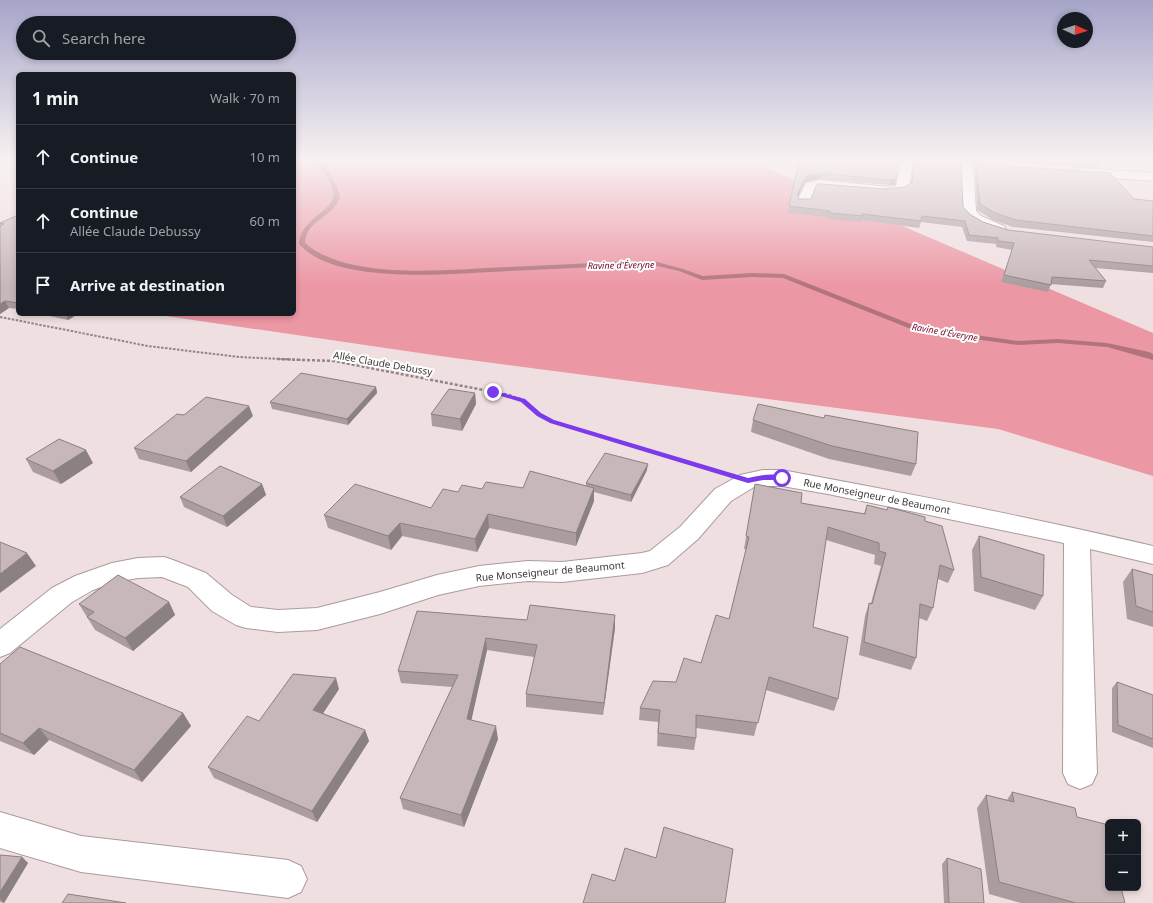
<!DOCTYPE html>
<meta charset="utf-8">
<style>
body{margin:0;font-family:"Noto Sans",sans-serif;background:#242831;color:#f1f3f6}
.controls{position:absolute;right:12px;bottom:12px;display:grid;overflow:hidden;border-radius:6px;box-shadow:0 2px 6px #0003}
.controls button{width:36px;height:36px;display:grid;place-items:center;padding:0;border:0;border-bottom:1px solid #363941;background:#171b24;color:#f1f3f6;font:20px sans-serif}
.compass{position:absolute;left:1057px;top:12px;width:36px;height:36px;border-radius:50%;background:#171b24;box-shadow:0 2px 6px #0003;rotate:93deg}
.stop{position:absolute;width:12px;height:12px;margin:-9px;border:3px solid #7c3aed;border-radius:50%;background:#fff}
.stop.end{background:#7c3aed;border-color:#fff;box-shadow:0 1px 4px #0008}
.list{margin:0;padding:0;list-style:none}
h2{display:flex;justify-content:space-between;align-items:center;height:52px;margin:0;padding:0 16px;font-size:17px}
h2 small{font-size:13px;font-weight:400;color:#9ea1a6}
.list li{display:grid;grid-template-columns:26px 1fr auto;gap:12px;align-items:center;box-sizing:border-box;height:64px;padding:0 16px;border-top:1px solid #363941}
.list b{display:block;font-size:15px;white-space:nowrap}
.list p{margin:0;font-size:13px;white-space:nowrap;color:#9ea1a6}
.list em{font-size:13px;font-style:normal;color:#9ea1a6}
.icon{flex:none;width:22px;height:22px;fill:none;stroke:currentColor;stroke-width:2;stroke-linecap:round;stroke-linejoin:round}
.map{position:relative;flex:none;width:1153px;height:903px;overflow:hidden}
.search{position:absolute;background:#171b24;box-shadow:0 2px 6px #0003;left:16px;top:16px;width:280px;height:44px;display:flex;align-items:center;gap:10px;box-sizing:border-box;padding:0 14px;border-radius:22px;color:#9ea1a6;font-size:15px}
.panel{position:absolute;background:#171b24;box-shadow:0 2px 6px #0003;left:16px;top:72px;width:280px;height:244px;border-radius:6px}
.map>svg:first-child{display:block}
</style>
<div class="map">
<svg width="1153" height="903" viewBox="0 0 1153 903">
<rect width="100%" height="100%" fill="#f0dfe1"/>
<path fill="#ec97a4" d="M294 161H750L1153 333V476L998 429 447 357 159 315 294 314Z"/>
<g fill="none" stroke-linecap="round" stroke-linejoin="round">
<path fill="#b1747c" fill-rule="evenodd" d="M317 161H322L337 187 340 197C333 219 307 218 305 243 350 282 451 269 507 267 551 265 594 263 638 261L657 262 683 269 703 276 752 273 784 274 918 327 1018 341 1058 339 1107 343 1149 352 1153 354V360L1107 347 1058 343 1018 345 916 331 783 278 752 277 702 280 679 271 657 266 638 265C595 267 553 269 510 271 458 273 336 287 299 244 301 216 338 211 333 191 331 180 321 171 317 161Z"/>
<g stroke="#ab9b9d" stroke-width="2">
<path id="minor" d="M901 161H913L909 188C901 201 836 189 820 188L815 189 809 204H799L797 201 806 183 820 180 889 187 896 186Z
M963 161H971L973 163 976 211 981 216 1004 226 1006 229 1004 232C992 235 969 222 962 212L961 163Z
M1080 168 1153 173V181L1076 175 1074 172 1076 169Z
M763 470H782C906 493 1030 517 1153 546V564L1090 549 1097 773 1092 784 1080 789 1068 784 1063 773 1064 543 828 494 782 486H763L754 487 731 501 698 539 668 565 642 573 562 582 528 581 479 586 438 595 380 614 317 630 278 632 246 628 236 625 212 611 188 587 162 577 138 578 115 582 93 590 72 602 10 653 0 657V629L52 588 75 576 112 563 138 558 164 557 173 560 206 573 232 595 251 607 278 610 317 608 380 592 437 575 479 566 528 561 562 562 642 553 650 551 680 527 715 489 740 475Z
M0 812 81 836 288 860 301 866 307 879 301 892 288 898 81 872 0 848Z"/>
</g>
<path stroke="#918587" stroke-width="2" stroke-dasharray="2.5 1.5" stroke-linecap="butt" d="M0 317 148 346 239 357 301 360"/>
<path stroke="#918587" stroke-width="2.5" stroke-dasharray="3 2" stroke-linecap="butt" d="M277 359 334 361 509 395 523 400 539 415 552 421 713 470"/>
<use href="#minor" fill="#fff" fill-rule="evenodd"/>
</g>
<path fill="#ab9d9f" d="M799 161 896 179 895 185H889L820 179 805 182 798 196 799 199H811L883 189 905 187 911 183 914 161H927L963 207 971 215 983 222 1008 230 1153 247V273L1095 268 1106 281 1103 288 1051 284 1048 292 1001 282 1012 250 996 247V244L967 241 962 227 921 222 919 228 862 220 861 222 829 219V217L788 213Z
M991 161H1098L1099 162 1097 168Z
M976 164 1134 199 1153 201V242L1013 227 993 220 977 210 975 170Z
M18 211V309L9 308 0 314V223L18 215Z
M40 314H78L68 320Z
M376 387 377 393 348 425 272 409 270 402Z
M475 393 476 404 462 431 432 426 431 414Z
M253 416 191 472 139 459 134 448Z
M753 420 916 464 911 476 829 459 751 432Z
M26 459 93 463 61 484 33 472Z
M647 470 631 502 594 492V501L576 546 489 528 477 552 402 536 391 550 328 528 324 515 431 508 458 492 482 489 586 486V483Z
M262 484 266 495 227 527 184 507 180 497Z
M755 484 801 503 864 514 867 505 925 521 954 570 948 583 938 579 933 608 927 621 919 618 916 658 911 670 859 655 865 616 869 603H871L881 566 874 564 875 555 826 540 813 627 838 699 834 711 766 690 754 736 696 728V738L694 750 657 746 658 722 639 720 640 708 701 663 729 619 746 549H744Z
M979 536 1043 596 1035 610 974 591 972 550Z
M1132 569 1153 575V627L1127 619 1123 582Z
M169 602 175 615 133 651 95 630 79 604Z
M615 615V628L603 715 526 707V694L534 657 487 650 471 720 498 739 464 827 403 809 400 798 452 687 401 683 398 671 527 620Z
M0 664 183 713 191 726 142 782 49 740 34 755 0 741Z
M1117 682 1153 695V748L1112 732V688Z
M339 689 323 713 365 730 369 741 317 822 214 778 208 767 259 721Z
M1012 792 1077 817 1125 903H1021L989 894 977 808 986 795 1007 800Z
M0 855 22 857 28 863 4 903 0 902Z
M947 858 984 903H944L942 864Z"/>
<path fill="#8b8082" d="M821 173 820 179 805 182 796 200 797 194 806 176Z
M896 179 895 185H889L890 180Z
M5 301 9 308 0 314V304Z
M66 314H78L68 320Z
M376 387 377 393 348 425 347 419Z
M475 393 476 404 462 431 460 419Z
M249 406 253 416 191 472 186 461Z
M86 450 93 463 61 484 53 471Z
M648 464 647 470 631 502V495Z
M262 484 266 495 227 527 223 516Z
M594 488V501L576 546V533Z
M488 514 489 528 477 552 475 539Z
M400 523 402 536 391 550 388 536Z
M27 553 36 566 0 593V574Z
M169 602 175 615 133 651 125 638Z
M615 615V628L603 715 604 703Z
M486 638 487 650 469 731 467 719Z
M336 678 339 689 318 721 313 710Z
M183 713 191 726 142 782 134 770Z
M496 726 498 739 464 827 461 815Z
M39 728 49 740 34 755 23 743Z
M365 730 369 741 317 822 312 811Z
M22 857 28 863 4 903 0 899V892Z"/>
<path fill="#c7b7b9" stroke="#8b8082" d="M799 161H900L896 179 890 180 821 173 806 176 797 194 799 199H811L817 184H821L883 189 905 187 912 182 915 161H927L961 163 963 207 971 215 983 222 1008 230 1153 247V266L1089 260 1106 281 1052 277 1051 285 1004 275 1014 243 998 241V238L969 235 965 221 922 216 921 221 862 214 863 216 830 213V211L789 206Z
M1078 161H1098L1099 162Z
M976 164 1110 173 1134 199 1153 201V236L1016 220 995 213 980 204Z
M18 211V303L5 301 0 304V226L4 224 0 223 18 215 17 212Z
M301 373 376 387 347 419 270 402Z
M449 389 475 393 460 419 431 414Z
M206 397 249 406 186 461 134 448 177 414 184 415Z
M758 404 824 418 825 415 918 432 916 464 832 446 753 420Z
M59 439 86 450 53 471 26 459Z
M605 453 648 464 631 495 586 483Z
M220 466 262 484 223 516 180 497Z
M530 471 594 488 576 533 488 514 475 539 400 523 388 536 324 515 355 484 431 508 443 489 458 492 462 485 482 489 486 482 523 488Z
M755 484 802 493 801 503 865 514 867 505 887 510 888 507 925 517V521L942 526 954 570 940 565 933 608 920 604 916 658 864 642 869 603 872 604 886 553 879 551V543L828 527 813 627 848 637 838 699 769 677 758 723 696 715V738L658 733 660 710 640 708 653 681 676 682 684 658 701 663 716 615 729 619 749 537 746 536Z
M979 536 1044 555 1043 596 981 577Z
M0 542 27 553 0 574Z
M1132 569 1153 575V612L1136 606Z
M118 575 169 602 125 638 87 617 94 612 79 604Z
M530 605 615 615 604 703 526 694 537 645 486 638 467 719 496 726 461 815 400 798 458 675 398 671 417 611 527 620Z
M20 647 183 713 134 770 39 728 23 743 0 733V664Z
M293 674 336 678 313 710 365 730 312 811 208 767 247 716 259 721Z
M1117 682 1153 695V739L1118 725Z
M1012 792 1075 808 1077 817 1105 824 1108 837V888H1121L1125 903H1076L999 882 986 795 1014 802Z
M664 827 733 849 725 903H583L592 874 615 881 625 848 656 858Z
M0 855 22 857 0 892Z
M947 858 981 869 984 903H949Z
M68 894 126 903H62Z"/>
<linearGradient id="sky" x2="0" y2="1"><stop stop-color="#a6a5c9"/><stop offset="0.56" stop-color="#f8f1f2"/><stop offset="1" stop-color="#f8f1f2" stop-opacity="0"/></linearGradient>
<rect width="1153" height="287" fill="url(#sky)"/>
<path fill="#7c3aed" d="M491 390 525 399 541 413 554 420 748 478C758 476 777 471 786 478L782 480H763L748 483 550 423 537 416 521 402 491 393Z"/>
<g text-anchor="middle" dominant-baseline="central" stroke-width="4" stroke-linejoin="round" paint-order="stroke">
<g font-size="9" font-style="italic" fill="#6f082a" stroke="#fff">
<text transform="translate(621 265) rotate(-1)">Ravine d'Éveryne</text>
<text transform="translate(945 332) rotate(10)">Ravine d'Éveryne</text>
</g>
<g font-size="10" fill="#3b3435" stroke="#fff">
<text transform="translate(383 363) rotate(10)">Allée Claude Debussy</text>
<text transform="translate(877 496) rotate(11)">Rue Monseigneur de Beaumont</text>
<text transform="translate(550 571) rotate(-5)">Rue Monseigneur de Beaumont</text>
</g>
</g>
</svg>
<div class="controls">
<button>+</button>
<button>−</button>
</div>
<svg class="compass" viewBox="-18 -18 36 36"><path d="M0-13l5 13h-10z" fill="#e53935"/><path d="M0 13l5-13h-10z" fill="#9ea1a6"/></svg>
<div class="stop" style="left:782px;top:478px"></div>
<div class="stop end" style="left:493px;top:392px"></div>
<div class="search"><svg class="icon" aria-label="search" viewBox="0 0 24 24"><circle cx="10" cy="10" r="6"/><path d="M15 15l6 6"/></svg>Search here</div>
<section class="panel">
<h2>1 min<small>Walk · 70 m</small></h2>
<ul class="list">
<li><svg class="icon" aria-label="ahead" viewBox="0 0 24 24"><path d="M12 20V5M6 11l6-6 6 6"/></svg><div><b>Continue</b></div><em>10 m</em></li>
<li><svg class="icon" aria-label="ahead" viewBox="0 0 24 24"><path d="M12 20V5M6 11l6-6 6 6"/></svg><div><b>Continue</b><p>Allée Claude Debussy</p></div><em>60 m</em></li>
<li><svg class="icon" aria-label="arrive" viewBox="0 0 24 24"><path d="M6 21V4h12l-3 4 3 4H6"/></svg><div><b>Arrive at destination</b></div></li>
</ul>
</section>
</div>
